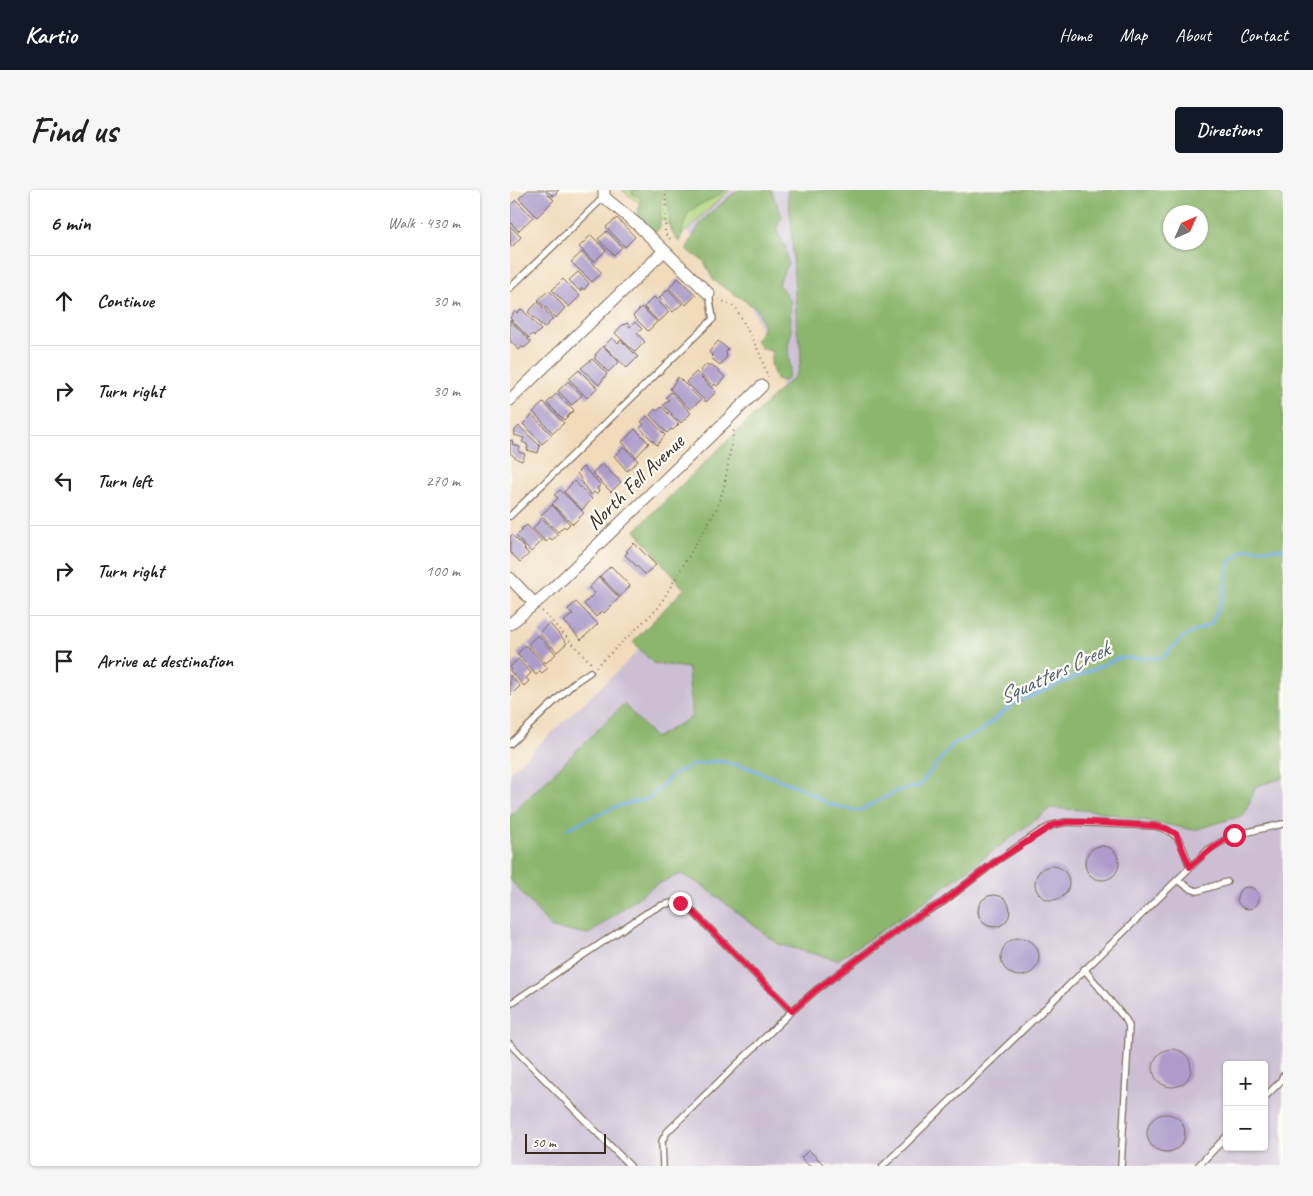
<!DOCTYPE html>
<meta charset="utf-8">
<style>
body{margin:0;font-family:Caveat,sans-serif;background:#f6f6f6;color:#222}
.controls{position:absolute;right:15px;bottom:15px;display:grid;overflow:hidden;border-radius:5px;box-shadow:0 1px 4px #0004}
.controls button{width:45px;height:45px;display:grid;place-items:center;padding:0;border:0;border-bottom:1px solid #e0e0e0;background:#fff;color:#222;font:25px sans-serif}
.compass{position:absolute;left:653px;top:15px;width:45px;height:45px;border-radius:50%;background:#fff;box-shadow:0 1px 4px #0004;rotate:45deg}
.scale{position:absolute;left:15px;bottom:12px;width:81px;box-sizing:border-box;padding-left:5px;border:2px solid #3b2a1e;border-top:0;font-size:14px;line-height:18px;white-space:nowrap;color:#3b2a1e;-webkit-text-stroke:4px #fdfcf7;paint-order:stroke}
.stop{position:absolute;width:15px;height:15px;margin:-11px;border:4px solid #e11d48;border-radius:50%;background:#fff}
.stop.end{background:#e11d48;border-color:#fff;box-shadow:0 1px 5px #0008}
.list{margin:0;padding:0;list-style:none}
h2{display:flex;justify-content:space-between;align-items:center;height:65px;margin:0;padding:0 20px;font-size:21px}
h2 small{font-size:16px;font-weight:400;color:#767676}
.list li{display:grid;grid-template-columns:32px 1fr auto;gap:15px;align-items:center;box-sizing:border-box;height:90px;padding:0 20px;border-top:1px solid #e0e0e0}
.list b{display:block;font-size:19px;white-space:nowrap}
.list em{font-size:16px;font-style:normal;color:#767676}
.icon{flex:none;width:28px;height:28px;fill:none;stroke:currentColor;stroke-width:2;stroke-linecap:round;stroke-linejoin:round}
.map{position:relative;flex:none;width:773px;height:976px;overflow:hidden;border-radius:5px}
header{display:flex;align-items:center;gap:30px;box-sizing:border-box;height:70px;padding:0 25px;background:#111827;color:#fff}
header strong{font-size:24px}
nav{display:flex;gap:28px;margin-inline-start:auto;font-size:18px}
.intro{display:flex;align-items:center;justify-content:space-between;box-sizing:border-box;height:120px;padding:0 30px}
h1{margin:0;font-size:35px}
.button{padding:12px 22px;border-radius:5px;background:#111827;color:#fff;font-size:18px;font-weight:700}
main{display:flex;gap:30px;padding:0 30px}
aside{flex:1;background:#fff;border-radius:5px;box-shadow:0 1px 4px #0004}
.map>svg:first-child{display:block}
</style>
<header>
<strong>Kartio</strong>
<nav><a>Home</a><a>Map</a><a>About</a><a>Contact</a></nav>
</header>
<div class="intro"><h1>Find us</h1><a class="button">Directions</a></div>
<main>
<aside>
<h2>6 min<small>Walk · 430 m</small></h2>
<ul class="list">
<li><svg class="icon" aria-label="ahead" viewBox="0 0 24 24"><path d="M12 20V5M6 11l6-6 6 6"/></svg><div><b>Continue</b></div><em>30 m</em></li>
<li><svg class="icon" aria-label="right" viewBox="0 0 24 24"><path d="M7 20v-9h11M14 6l5 5-5 5"/></svg><div><b>Turn right</b></div><em>30 m</em></li>
<li><svg class="icon" aria-label="left" viewBox="0 0 24 24"><path d="M17 20v-9H6M10 6l-5 5 5 5"/></svg><div><b>Turn left</b></div><em>270 m</em></li>
<li><svg class="icon" aria-label="right" viewBox="0 0 24 24"><path d="M7 20v-9h11M14 6l5 5-5 5"/></svg><div><b>Turn right</b></div><em>100 m</em></li>
<li><svg class="icon" aria-label="arrive" viewBox="0 0 24 24"><path d="M6 21V4h12l-3 4 3 4H6"/></svg><div><b>Arrive at destination</b></div></li>
</ul>
</aside>
<div class="map">
<svg width="773" height="976" viewBox="0 0 773 976">
<rect width="100%" height="100%" fill="#fdfcf7"/>
<filter id="ink" filterUnits="userSpaceOnUse"><feTurbulence type="fractalNoise" baseFrequency=".02" numOctaves="2"/><feDisplacementMap in="SourceGraphic" scale="10" xChannelSelector="R" yChannelSelector="G"/><feConvolveMatrix kernelMatrix="1 2 1 2 8 2 1 2 1" color-interpolation-filters="sRGB"/></filter>
<filter id="wash" filterUnits="userSpaceOnUse"><feTurbulence type="fractalNoise" baseFrequency=".0096" numOctaves="4" result="noise"/><feDisplacementMap in="SourceGraphic" scale="20" xChannelSelector="R" yChannelSelector="G"/><feGaussianBlur stdDeviation="1.12" result="paint"/><feColorMatrix in="noise" values="0 0 0 0 0 0 0 0 0 0 0 0 0 0 0 0 0 1.4 0 .05"/><feComposite in="paint" operator="in"/></filter>
<g filter="url(#wash)">
<rect width="100%" height="100%" fill="#f1dbbb"/>
<path fill="#ccbfd4" fill-rule="evenodd" d="M219 0H773V976H0V582L115 474 193 391 247 282 272 190 235 102 177 41ZM661 22H691V52H661ZM717 875H754V957H717Z"/>
<path fill="#b1d57e" stroke="#76804e" d="M112 0H219L172 45Z"/>
<path fill="#8cb66d" stroke="#647046" fill-rule="evenodd" d="M121 0H215C205 11 187 12 178 24 175 28 172 46 169 52 153 36 165 19 153 5L151 11 150 37 146 42 127 32C126 23 132 14 130 7L123 4Z
M228 0H262V3L272 26 266 40 275 56 278 74 268 94 280 109 281 141 278 157 280 179 278 188 274 191 266 190 261 174 262 161 252 159 246 150 254 137 247 119 203 90 194 71 176 60 189 35 200 23Z
M277 0H773V588L746 596 734 625 684 640 586 621 541 618 403 720 327 770 268 754 192 695 171 684 145 695 79 744 42 738 0 689V626L114 514 145 548 182 527 178 478 143 473 123 452 174 399 125 340 277 193C295 183 292 158 287 141L281 30ZM691 22V52H661V22Z"/>
<g fill="none" stroke-linecap="round" stroke-linejoin="round">
<path stroke="#72aae1" stroke-width="3" d="M58 638 108 616 140 608 162 585 182 575 209 571 236 577 291 598 318 614 349 621 387 601 409 596 443 554 469 542 503 514 609 468H652L673 447 701 434 713 407 720 372 735 359H773"/>
</g>
<g id="blocks">
<path fill="#ad9ccb" d="M18 0H34L44 10 27 27 9 8Z
M36 0H49L43 6Z
M6 10 23 27 8 41 0 32V16Z
M107 28 125 47 115 57 96 37Z
M0 36 11 47 2 57 0 55Z
M97 41 112 57 104 65 88 49Z
M81 45 96 60 84 72 69 57Z
M72 62 92 83 82 92 61 72Z
M68 82 79 93 74 100 72 98 70 101 59 90Z
M168 88 186 105 176 115 159 98Z
M53 89 70 106 59 117 42 100Z
M158 99 172 114 163 122 149 108Z
M39 100 55 118 46 128 28 110Z
M144 107 159 122 149 132 134 117Z
M28 112 43 129 34 138 18 122Z
M132 117 147 132 138 141 123 126Z
M12 119 31 140 24 146 22 144 19 148 0 128 5 121 7 123Z
M0 130 21 152 14 158 12 157 9 160 0 151Z
M125 132 132 139 127 143 135 152 125 162 105 143 113 134 114 135 117 133 120 137Z
M102 148 108 153 111 150 128 167 117 178 94 156Z
M208 151 218 159 216 162 217 167 210 175 201 168 203 166 199 162Z
M93 156 109 172 98 182 84 168 86 166 85 165Z
M82 169 97 184 89 195 71 178Z
M197 174 199 176 201 174 215 187 207 196 205 194 203 196 190 184 192 183 190 180Z
M69 180 87 198 77 208 59 189Z
M186 182 206 202 196 212 176 192Z
M168 187 191 210 180 219 160 199Z
M58 191 72 205 62 215 48 201Z
M161 202 181 223 171 233 153 215 159 210 156 207Z
M47 203 64 220 54 230 37 213Z
M34 212 54 233 43 243 23 222Z
M152 217 169 234 163 240 161 239 157 243 140 225 145 219 147 221Z
M22 225 42 245 32 254 13 234Z
M137 226 155 245 147 255 130 238 134 234 131 232Z
M9 236 30 256 28 263 17 260 18 256H17V254L12 252 14 248 4 245 5 240Z
M125 239 139 253 126 267 112 252Z
M0 250 3 251 2 254 10 257 9 262 15 264 12 271 7 269 0 263Z
M114 257 128 271 117 281 104 266Z
M92 274 111 292 101 302 82 283Z
M73 277 91 295 87 298 89 301 86 304 84 302 81 305 70 290 71 289 67 283Z
M64 291 82 309 72 320 54 302Z
M50 300 74 323 63 334 42 314 48 308 44 305Z
M42 315 60 334 56 338 54 336 48 342 31 325Z
M32 328 48 345 42 350 40 348 36 352 23 339Z
M17 335 32 351 21 362 6 346 13 340 11 339 13 337 14 338Z
M2 345 15 358 14 359 19 364 10 372 0 362V347Z
M124 353 146 375 135 384 115 365 118 362 116 361Z
M101 376 120 396 110 407 90 386Z
M89 387 109 408 94 423 92 421 86 427 74 414 85 403 79 398Z
M66 412 88 434 71 450 54 431 63 424 58 419Z
M39 433 57 453 47 462 29 443Z
M28 445 46 464 36 473 18 454Z
M16 455 38 478 32 483 30 481 26 485 7 464Z
M8 469 21 483 16 488 19 491 14 496 0 481V477Z
M0 485 10 496 1 505 0 504Z
M575 673a17 17 0 1 1 34 0a17 17 0 1 1-34 0Z
M525 693a17 17 0 1 1 34 0a17 17 0 1 1-34 0Z
M727 708a11 11 0 1 1 22 0a11 11 0 1 1-22 0Z
M468 721a16 16 0 1 1 32 0a16 16 0 1 1-32 0Z
M491 767a19 19 0 1 1 38 0a19 19 0 1 1-38 0Z
M643 878a19 19 0 1 1 38 0a19 19 0 1 1-38 0Z
M637 943a19 19 0 1 1 38 0a19 19 0 1 1-38 0Z
M299 960 315 976H299L291 968Z"/>
</g>
</g>
<g filter="url(#ink)">
<use href="#blocks" fill-opacity="0" stroke="#7b6855" stroke-width="1"/>
<g fill="none" stroke-linecap="round" stroke-linejoin="round">
<g stroke="#7b6855" stroke-width="8">
<path id="service" d="M0 98 94 7
M0 326 203 129 199 104
M0 554 64 493 80 482
M667 690 681 699 687 701 717 692
M574 779 616 830 619 836 611 976
M0 814 135 724C149 716 160 709 177 716L282 821
M0 854 120 976
M754 908 770 892 773 886
M153 976 152 951 157 942 282 821 306 800 400 731 433 712 485 672 531 641 543 635 556 632 645 636C671 642 671 654 680 677
M373 976 698 660C721 644 746 640 773 634
M688 976 717 946"/>
</g>
<g stroke="#7b6855" stroke-width="13">
<path id="minor" d="M94 0V7L128 35 199 104
M0 210 154 61
M0 388 24 413
M0 434 40 401 252 196"/>
</g>
<path stroke="#7b6855" stroke-width="2" stroke-dasharray="1 4" stroke-linecap="butt" d="M156 0 155 44 160 49
M209 109 226 118 249 162 258 187
M32 421 80 472V475
M86 477 148 418 206 320 214 297 224 239"/>
<use href="#service" stroke="#fff" stroke-width="5.5"/>
<use href="#minor" stroke="#fff" stroke-width="11"/>
</g>
</g>
<g fill="none" stroke-linecap="round" stroke-linejoin="round" filter="url(#ink)">
<path stroke="#e11d48" stroke-width="6" d="M170 713 177 716 282 821 306 800 400 731 433 712 485 672 543 635 556 632H573L645 636 657 639 666 644 680 677C694 664 707 653 724 645"/>
</g>
<g text-anchor="middle" dominant-baseline="central" stroke-width="4.5" stroke-linejoin="round" paint-order="stroke">
<g font-size="21" fill="#3b2a1e" stroke="#fdfcf7">
<text transform="translate(125 292) rotate(-44)">North Fell Avenue</text>
</g>
<g font-size="22" font-style="italic" fill="#515d6c" stroke="#fdfcf7">
<text transform="translate(544 483) rotate(-25)">Squatters Creek</text>
</g>
</g>
</svg>
<div class="controls">
<button>+</button>
<button>−</button>
</div>
<svg class="compass" viewBox="-18 -18 36 36"><path d="M0-13l5 13h-10z" fill="#e53935"/><path d="M0 13l5-13h-10z" fill="#767676"/></svg>
<div class="scale">50 m</div>
<div class="stop" style="left:724px;top:645px"></div>
<div class="stop end" style="left:170px;top:713px"></div>
</div>
</main>
